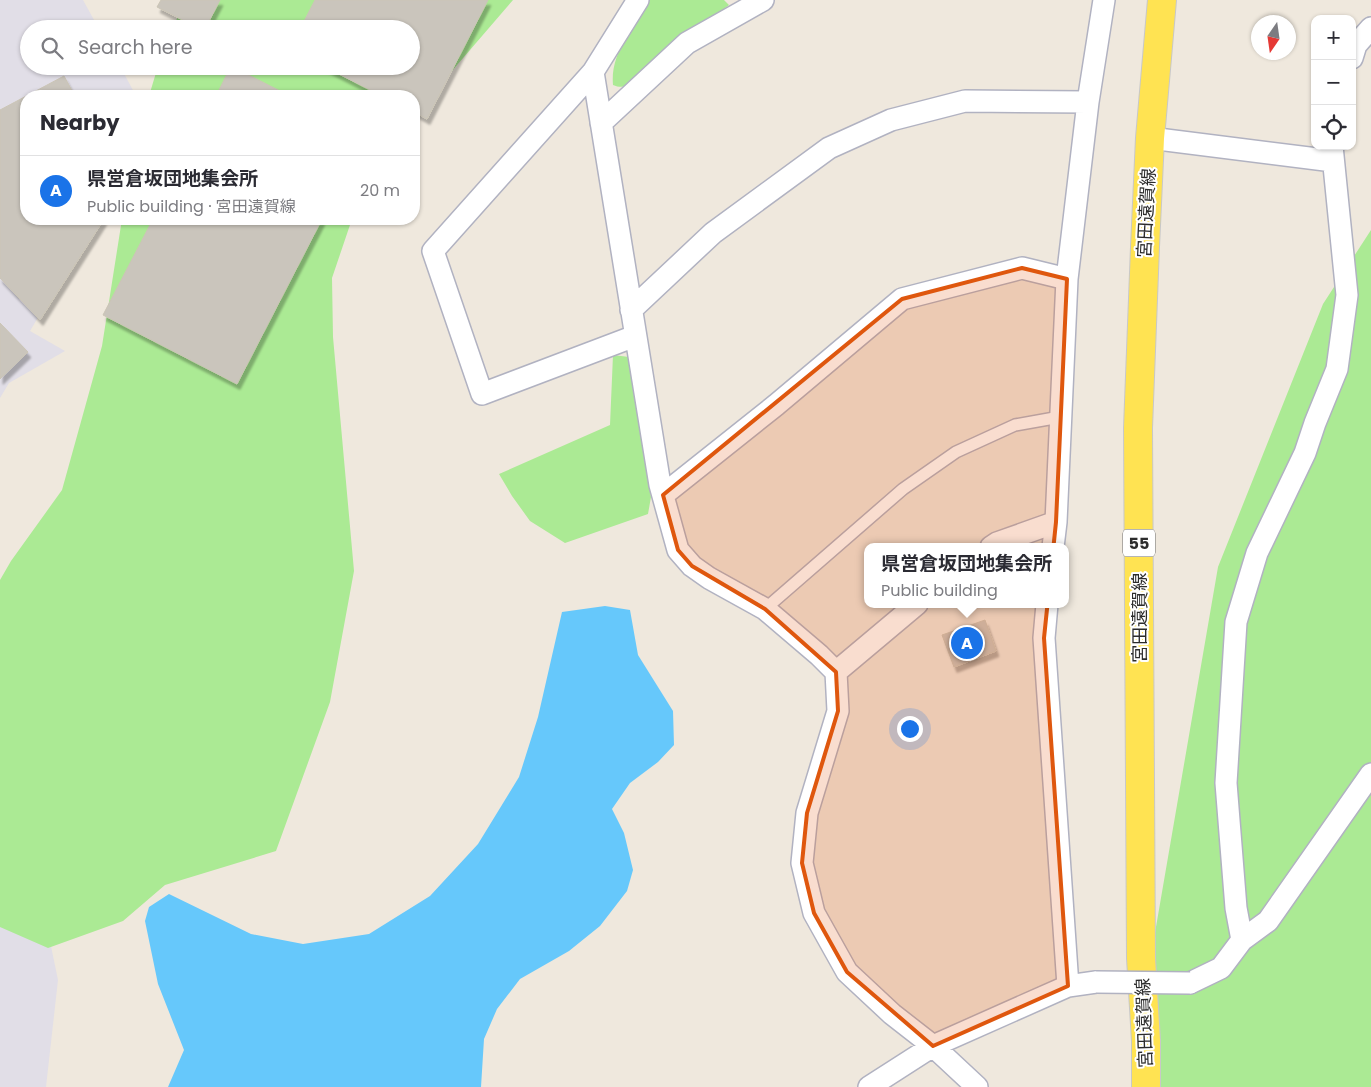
<!DOCTYPE html>
<meta charset="utf-8">
<style>
body{margin:0;font-family:Poppins,"Noto Sans JP",sans-serif;background:#f7f7f7;color:#2b2b33}
.controls{position:absolute;right:15px;top:15px;display:grid;overflow:hidden;border-radius:10px;box-shadow:0 1px 4px #0004}
.controls button{width:45px;height:45px;display:grid;place-items:center;padding:0;border:0;border-bottom:1px solid #e1e1e2;background:#fff;color:#2b2b33;font:25px sans-serif}
.compass{position:absolute;left:1251px;top:15px;width:45px;height:45px;border-radius:50%;background:#fff;box-shadow:0 1px 4px #0004;rotate:193deg}
.you{position:absolute;left:909px;top:728px;width:18px;height:18px;margin:-12px;border:4px solid #fff;border-radius:50%;background:#1a73e8;box-shadow:0 0 0 8px #1a73e833}
.badge{display:grid;place-items:center;width:32px;height:32px;border-radius:50%;background:#1a73e8;color:#fff;font-size:16px;font-weight:700}
.pin{position:absolute;translate:-50% -50%;border:2px solid #fff;box-shadow:0 1px 5px #0006}
.popup{position:absolute;left:864px;top:543px;width:205px;height:65px;box-sizing:border-box;display:grid;place-content:center;border-radius:10px;background:#fff;filter:drop-shadow(0 1px 4px #0005);font-size:16px;white-space:nowrap;color:#7c7c81}
.popup b{font-size:19px;color:#2b2b33}
.popup::after{content:'';position:absolute;left:50%;top:100%;margin-left:-10px;border:10px solid transparent;border-top-color:#fff}
.list{margin:0;padding:0;list-style:none}
h2{display:flex;justify-content:space-between;align-items:center;height:65px;margin:0;padding:0 20px;font-size:21px}
h2 small{font-size:16px;font-weight:400;color:#7c7c81}
.list li{display:grid;grid-template-columns:32px 1fr auto;gap:15px;align-items:center;box-sizing:border-box;height:70px;padding:0 20px;border-top:1px solid #e1e1e2}
.list b{display:block;font-size:19px;white-space:nowrap}
.list p{margin:0;font-size:16px;white-space:nowrap;color:#7c7c81}
.list em{font-size:16px;font-style:normal;color:#7c7c81}
.icon{flex:none;width:28px;height:28px;fill:none;stroke:currentColor;stroke-width:2;stroke-linecap:round;stroke-linejoin:round}
.map{position:relative;flex:none;width:1371px;height:1087px;overflow:hidden}
.search{position:absolute;background:#fff;box-shadow:0 1px 4px #0004;left:20px;top:20px;width:400px;height:55px;display:flex;align-items:center;gap:12px;box-sizing:border-box;padding:0 18px;border-radius:28px;color:#7c7c81;font-size:19px}
.panel{position:absolute;background:#fff;box-shadow:0 1px 4px #0004;left:20px;top:90px;width:400px;height:135px;border-radius:20px}
.map>svg:first-child{display:block}
</style>
<div class="map">
<svg width="1371" height="1087" viewBox="0 0 1371 1087">
<defs>
<filter id="shadow"><feDropShadow dx="3" dy="5.5" stdDeviation="1" flood-color="#0004"/></filter>
</defs>
<rect width="100%" height="100%" fill="#efe8dd"/>
<path fill="#e1dee7" d="M0 0H83L99 29H29V66H120L136 96H26V219H96L30 331 65 351 9 383 0 398Z
M0 824 33 859 58 980 46 1087H0Z"/>
<path fill="#abea94" d="M188 0H513L414 115V96H149L158 66H411V29H171Z
M650 0H724L729 5 640 75C631 84 625 90 613 85 610 53 634 26 650 0Z
M122 219H352L332 278 333 337 354 571 330 702 276 851 165 885 123 921 48 948 0 927V580L11 561 62 490 102 346Z
M1371 230V1087H1150L1146 985 1218 567 1323 304Z
M613 355 629 357 651 497 648 514 565 543 530 521 512 496 499 474 610 425Z"/>
<path fill="#66c8fb" d="M605 606 630 610 638 655 673 711 674 745 658 762 630 783 612 809 624 833 633 870 627 891 600 926 569 951 520 979 497 1009 484 1039 481 1087H168L184 1050 158 984 145 921 149 907 169 894 251 934 303 944 369 934 430 896 478 844 519 777 538 717 562 612Z"/>
<path fill="#cac5bc" stroke="#cbc5b6" filter="url(#shadow)" d="M161 0H220L205 29H200L157 7Z
M315 0H488L427 119 414 112V96H382L323 66H411V29H300Z
M231 66 290 96H216Z
M64 76 75 96H26V219H104L40 320 0 278V110Z
M153 219H322L237 384 103 315Z
M0 323 28 352 0 379Z
M985 620 996 651 954 667 942 635Z"/>
<g fill="none" stroke-linecap="round" stroke-linejoin="round">
<g stroke="#b1b2c1" stroke-width="14">
<path id="service" d="M765 609 903 489 956 452 1015 425 1060 417"/>
</g>
<g stroke="#b1b2c1" stroke-width="24">
<path id="minor" d="M638 0 593 72 660 485 678 550 692 566 709 578 765 609 819 655 836 672 838 711 807 813 802 863 814 913 847 972 892 1014 933 1046 977 1087
M1352 58 1356 45 1371 28
M593 72 433 251 482 394 635 336
M601 123 687 43 763 0
M1150 138 1333 161
M631 310 713 233 829 148 891 120 965 101 1088 102
M663 495 776 405 902 299 1022 268 1067 279
M991 547 997 543 1056 522
M1053 547 1056 522 1067 279 1088 102 1104 0
M1047 604 1044 638 1068 986
M836 672 917 604
M1242 940 1236 908 1226 783 1236 622 1257 553 1305 453 1315 423 1337 369 1347 295 1332 146
M1190 983 1221 968 1242 940 1268 921 1371 774
M869 1087 933 1046 1068 986 1096 982"/>
</g>
<g stroke="#c8c8c8" stroke-width="30">
<path id="primary" d="M1146 1087V1041L1141 958 1138 428 1145 247 1150 138 1162 0"/>
</g>
<use href="#service" stroke="#fff" stroke-width="11"/>
<use href="#minor" stroke="#fff" stroke-width="21"/>
<use href="#primary" stroke="#ffe352" stroke-width="28"/>
<g stroke="#b1b2c1" stroke-width="24" stroke-linecap="butt">
<path id="minor-bridge" d="M1096 982 1190 983"/>
</g>
<use href="#minor-bridge" stroke="#fff" stroke-width="21"/>
</g>
<path fill="#df570e" fill-opacity="0.2" stroke="#df570e" stroke-width="4" stroke-linejoin="round" d="M1022 268 1067 279 1056 522 1044 638 1068 986 933 1046 847 972 814 913 802 863 807 813 838 711 836 672 765 609 692 566 678 550 663 495 902 299Z"/>
<g text-anchor="middle" dominant-baseline="central" stroke-width="4" stroke-linejoin="round" paint-order="stroke">
<rect fill="#fff" stroke="#6b6b6b" stroke-width="1" x="1123" y="529.5" width="32" height="27" rx="4"/>
<g font-size="16" font-weight="bold" fill="#2c2c2c">
<text x="1139" y="543">55</text>
</g>
<g font-size="18" fill="#2c2c2c" stroke="#fff">
<text transform="translate(1146 213) rotate(-87)">宮田遠賀線</text>
<text transform="translate(1139 618) rotate(-90)">宮田遠賀線</text>
<text transform="translate(1144 1023) rotate(-92)">宮田遠賀線</text>
</g>
</g>
</svg>
<div class="controls">
<button>+</button>
<button>−</button>
<button><svg class="icon" aria-label="locate" viewBox="0 0 24 24"><circle cx="12" cy="12" r="6"/><path d="M12 2v4M12 18v4M2 12h4M18 12h4"/></svg></button>
</div>
<svg class="compass" viewBox="-18 -18 36 36"><path d="M0-13l5 13h-10z" fill="#e53935"/><path d="M0 13l5-13h-10z" fill="#7c7c81"/></svg>
<div class="you"></div>
<div class="pin badge" style="left:967px;top:643px">A</div>
<div class="popup"><b>県営倉坂団地集会所</b>Public building</div>
<div class="search"><svg class="icon" aria-label="search" viewBox="0 0 24 24"><circle cx="10" cy="10" r="6"/><path d="M15 15l6 6"/></svg>Search here</div>
<section class="panel">
<h2>Nearby<small></small></h2>
<ul class="list">
<li><span class="badge">A</span><div><b>県営倉坂団地集会所</b><p>Public building · 宮田遠賀線</p></div><em>20 m</em></li>
</ul>
</section>
</div>
